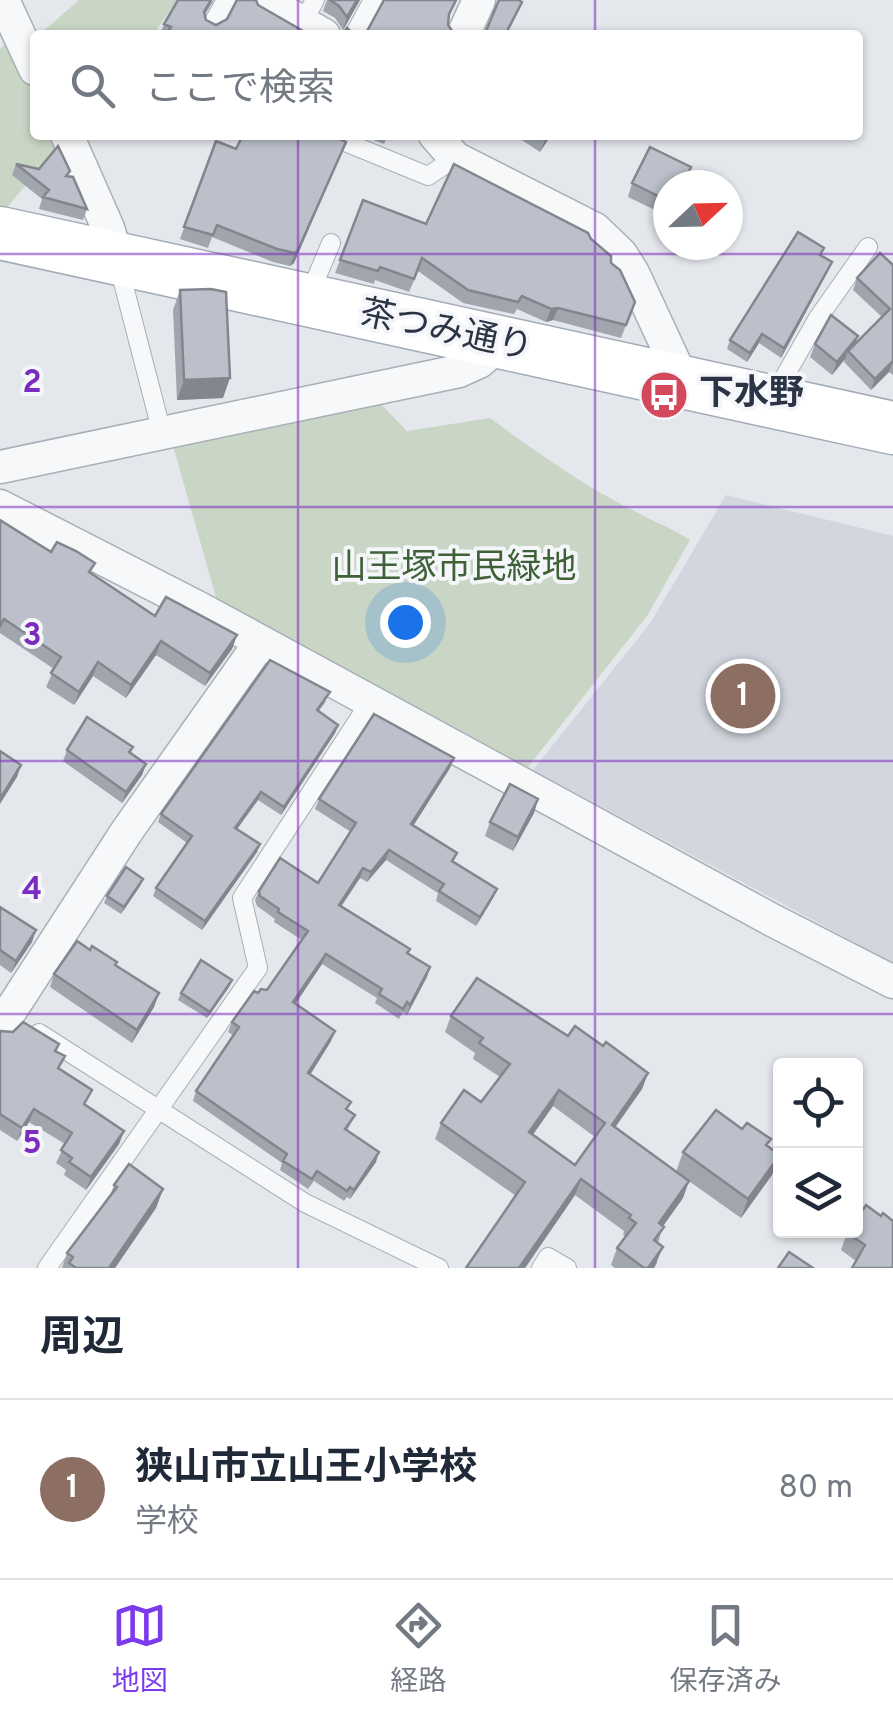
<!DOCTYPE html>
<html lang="ja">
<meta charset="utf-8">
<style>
body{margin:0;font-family:Overpass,"Noto Sans JP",sans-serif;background:#f6f6f7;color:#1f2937}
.controls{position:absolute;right:30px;bottom:30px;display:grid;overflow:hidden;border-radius:10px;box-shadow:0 2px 8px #0004}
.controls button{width:90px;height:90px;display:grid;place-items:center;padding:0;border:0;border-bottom:2px solid #e0e1e3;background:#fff;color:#1f2937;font:50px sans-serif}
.compass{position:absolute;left:653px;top:170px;width:90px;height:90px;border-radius:50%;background:#fff;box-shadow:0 2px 8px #0004;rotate:68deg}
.you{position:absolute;left:405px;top:622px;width:35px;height:35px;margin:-25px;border:8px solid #fff;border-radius:50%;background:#1a73e8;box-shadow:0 0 0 15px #1a73e833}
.badge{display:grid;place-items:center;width:65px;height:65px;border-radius:50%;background:#7c3aed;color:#fff;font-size:32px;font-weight:700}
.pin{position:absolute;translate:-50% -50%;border:5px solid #fff;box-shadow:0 2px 10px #0006}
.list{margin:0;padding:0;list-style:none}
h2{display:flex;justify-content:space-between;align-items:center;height:130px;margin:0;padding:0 40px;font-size:42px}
h2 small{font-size:32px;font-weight:400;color:#747a83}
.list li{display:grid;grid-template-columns:65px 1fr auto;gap:30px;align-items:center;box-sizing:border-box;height:180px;padding:0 40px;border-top:2px solid #e0e1e3}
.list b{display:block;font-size:38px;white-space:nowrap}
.list p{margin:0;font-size:32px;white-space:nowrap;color:#747a83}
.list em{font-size:32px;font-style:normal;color:#747a83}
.icon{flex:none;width:55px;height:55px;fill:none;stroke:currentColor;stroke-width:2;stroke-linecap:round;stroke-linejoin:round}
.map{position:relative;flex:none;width:893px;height:1268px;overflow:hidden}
.search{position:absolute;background:#fff;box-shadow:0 2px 8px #0004;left:30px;right:30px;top:30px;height:110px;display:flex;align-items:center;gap:25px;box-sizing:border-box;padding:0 35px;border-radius:10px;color:#747a83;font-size:38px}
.sheet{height:310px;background:#fff}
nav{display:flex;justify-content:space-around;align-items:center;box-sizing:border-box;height:140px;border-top:2px solid #e0e1e3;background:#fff;font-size:28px;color:#747a83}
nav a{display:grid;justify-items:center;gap:5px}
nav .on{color:#7c3aed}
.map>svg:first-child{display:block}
</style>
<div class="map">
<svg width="893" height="1268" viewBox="0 0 893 1268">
<rect width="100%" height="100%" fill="#e4e7ec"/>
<path fill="#d2d6de" d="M726 495 893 536V963L533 770 651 622Z"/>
<path fill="#c9d6c5" d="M79 0H177L153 35H39Z
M7 42 15 44 35 86V135H59L62 142 5 210 0 209V49Z
M375 398 407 431 490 418C537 453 589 489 642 515 659 524 674 529 690 540L647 616 528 767 374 689 217 601 174 449 181 438Z"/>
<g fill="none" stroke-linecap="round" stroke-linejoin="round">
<g stroke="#a9aeb7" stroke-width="20">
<path id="service" d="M303 22 315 0
M212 25 226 0
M354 35 373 0
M328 135 428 176 455 158
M119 267 162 433
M308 298 331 243
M773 397 818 318 868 247
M39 1033 305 1203 439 1268
M47 1268 258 968 242 898 370 702
M541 1268 548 1257 567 1268"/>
</g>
<g stroke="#a9aeb7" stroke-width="35">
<path id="minor" d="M3 0 35 69
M264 0 324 35
M463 35 479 0
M67 135 108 228 118 261
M435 135 455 158 595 229 621 254 633 273 684 383
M0 467 459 371 479 362 500 344
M0 506 199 608 772 920 893 982
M0 1027 127 831 260 643"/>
</g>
<g stroke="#a3abb8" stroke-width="55">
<path id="primary" d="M0 233 893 428"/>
</g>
<use href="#service" stroke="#f7f8fa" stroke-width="18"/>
<use href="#minor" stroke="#f7f8fa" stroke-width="32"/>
<use href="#primary" stroke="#fff" stroke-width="52"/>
</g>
<path fill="#a1a5ae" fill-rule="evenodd" d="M214 0 205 15 206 20 216 25 258 5 310 35H160L164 24Z
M327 0H360L343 30 335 18 323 11Z
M361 135H388L384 144Z
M514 135H551L540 152Z
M216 141 236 149 341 154 294 263 290 266 273 262 212 237 208 248 180 239Z
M16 164 68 176 87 209 83 220 39 209 42 199 12 175Z
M691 167 684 185H668V211L659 207 657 211 628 197 632 183Z
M363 200 426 224 591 239 611 263 635 302 621 338 553 320 546 322 517 309 514 314 463 303 418 271 409 292 375 280 374 284 335 273Z
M821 256 832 262 828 271 781 358 759 343 747 362 727 349 730 340Z
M893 265V375L889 372 871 390 844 362 845 359 832 375 810 357 815 344 854 345 882 317 853 290 857 278Z
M180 290 223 398 177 400 173 310Z
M0 520 51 552 91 573 155 616 237 635 232 649 205 686 156 655 126 698 93 676 74 705 46 687 54 669 0 633Z
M327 700 319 711 338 725 335 733 281 815 258 800 237 829 257 852 202 930 153 896 156 888 187 843 158 822 161 814Z
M133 747 131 753 146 764 142 775 122 803 63 761 67 750Z
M450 768 413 826 454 862 497 889 493 898 476 926 436 901 438 893 386 860 367 882 360 878 341 907 408 954 430 967 407 1015 403 1012 399 1019 375 1003 377 998 322 964 295 1004 331 1041 310 1075 348 1110 355 1115 347 1131 376 1162 350 1199 347 1197 344 1201 314 1181 308 1189 280 1170 282 1163 193 1101 196 1091 234 1036 228 1032 232 1022 258 993 267 990 302 940 274 922 275 919 257 906 255 900 259 891 318 883 351 832 315 809 319 799Z
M538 799 534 813 513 851 485 836 490 822Z
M140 886 121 914 104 903 107 896Z
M0 907 32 942 11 973 0 965Z
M115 965 159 993 154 1007 132 1043 50 987 54 974Z
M229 987 207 1018 178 1000 181 993Z
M451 1016 568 1036 603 1046 648 1073 642 1089 615 1128 683 1198 663 1226 658 1243 657 1263 654 1268H615L611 1265 617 1248 626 1237 623 1235 624 1231 575 1195 525 1268H466L516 1196 435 1139 441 1123 481 1102 500 1077 473 1059 475 1053 445 1032ZM553 1106 595 1137 575 1165 532 1135Z
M0 1031 59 1044 57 1051 60 1069 86 1105 124 1131 119 1144 86 1190 64 1175 66 1170 56 1163 65 1144 29 1122 17 1141 0 1130Z
M768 1147 772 1175 741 1218 676 1172 683 1152Z
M114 1185 163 1189 156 1208 115 1268H62L67 1253 110 1196Z
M881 1216 856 1261 841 1250 847 1233Z"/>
<path fill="#83868d" d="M357 0H360L343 30 347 17Z
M548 135H551L540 152 545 140Z
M346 142 294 263 290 266 295 253Z
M832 262 828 271 781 358 784 348Z
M558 308 553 320 546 322 551 309Z
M762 334 759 343 747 362 750 353Z
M858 336 853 350 848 351 845 359 832 375 837 362Z
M893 361 889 372 871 390 875 379Z
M230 378 223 398 177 400 184 380Z
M237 635 232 649 205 686 210 673Z
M161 641 156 655 126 698 131 685Z
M98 662 93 676 74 705 79 692Z
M338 725 335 733 281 815 284 807Z
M454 758 450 768 408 834 411 824Z
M146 764 142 775 122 803 126 792Z
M21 765 17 777 0 804V799Z
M261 792 258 800 232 836 235 828Z
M538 799 534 813 513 851 518 837Z
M260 844 257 852 202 930 205 921Z
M389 850 386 860 367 882 371 872Z
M363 868 360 878 335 915 339 905Z
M143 879 140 886 121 914 124 907Z
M497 889 493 898 476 926 480 917Z
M36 930 32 942 11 973 16 961Z
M326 954 322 964 290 1012 293 1002Z
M430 967 427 977 407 1015 410 1005Z
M232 980 229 987 207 1018 210 1012Z
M159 993 154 1007 132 1043 137 1030Z
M335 1031 331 1041 305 1083 308 1073Z
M648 1073 642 1089 605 1141 612 1125Z
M559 1090 553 1106 523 1149 529 1132Z
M34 1109 29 1122 17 1141 22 1128Z
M124 1131 119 1144 86 1190 91 1177Z
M379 1152 376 1162 350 1199 354 1190Z
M780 1155 772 1175 741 1218 748 1199Z
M581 1179 575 1195 525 1268H519Z
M689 1181 683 1198 653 1240 659 1223Z
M163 1189 156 1208 115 1268H109Z
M663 1247 654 1268H648Z"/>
<path fill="#bbc0ca" stroke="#83868d" stroke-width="2.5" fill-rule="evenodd" d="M178 0H211L204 12 206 20 216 25 227 19 237 0H256L258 5 310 35H178L169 30 171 27 164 24Z
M330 0H357L347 17 339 6Z
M384 0H456L449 14 448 25 455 35H342L347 28 353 34 366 33Z
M499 0H518L522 2 505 35H480L486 31Z
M243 135H332L346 142 298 250 295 253 277 249 217 225 213 235 184 227 216 141 236 149Z
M58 146 70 171 66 176 73 177 87 209 43 197 49 190 16 164 39 169Z
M650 147 691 167 682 185H668V195L664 193 662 198 632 183Z
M454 164 588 233 591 239 611 256V263L620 270 635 302 626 325 558 308 551 309 522 296 518 302 468 290 422 258 414 279 380 267 378 271 340 260 363 200 426 224Z
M798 232 824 248 820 255 832 262 784 348 762 334 750 353 730 340Z
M880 253 893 265V361L875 379 848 351 890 309 857 278Z
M211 289 226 292 230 378 184 380 180 290Z
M831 315 858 336 837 362 815 344Z
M0 520 51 552 57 542 76 551 95 563 89 572 155 616 166 597 237 635 210 673 161 641 131 685 98 662 79 692 51 673 61 657 4 619 0 626Z
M270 660 330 692 317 710 338 725 284 807 261 792 235 828 260 844 205 921 156 888 192 836 161 814Z
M374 714 454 758 411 824 457 853 452 861 497 889 480 917 439 891 444 884 389 850 371 872 363 868 339 905 410 949 407 953 430 967 410 1005 407 1002 403 1009 379 994 382 989 326 954 293 1002 335 1031 308 1073 351 1102 346 1109 355 1115 345 1129 379 1152 354 1190 350 1187 347 1191 317 1171 312 1179 283 1161 287 1154 196 1091 239 1027 232 1022 254 991 258 993 261 989 267 990 308 931 278 912 279 909 260 896 259 891 280 858 318 883 356 823 319 799Z
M87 717 133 747 129 752 146 764 126 792 67 750Z
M0 751 21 765 0 799Z
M510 784 538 799 518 837 490 822Z
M126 867 143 879 124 907 107 896Z
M0 907 36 930 16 961 0 950Z
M77 941 90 950 92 946 117 962 115 965 159 993 137 1030 54 974Z
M201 960 232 980 210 1012 181 993Z
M477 978 568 1036 575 1026 603 1046 606 1042 648 1073 612 1125 689 1181 659 1223 664 1227 654 1240 663 1247 648 1268H644L617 1248 636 1223 629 1218 631 1215 581 1179 519 1268H466L525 1182 441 1123 464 1090 481 1102 510 1064 479 1043 483 1038 451 1016ZM559 1090 605 1123 575 1165 529 1132Z
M23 1022 59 1044 55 1051 65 1056 58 1068 92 1090 84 1104 124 1131 91 1177 69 1162 72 1158 61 1150 72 1133 34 1109 22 1128 0 1114V1031L13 1032Z
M716 1110 742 1129 747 1123 771 1139 766 1145 780 1155 748 1199 683 1152Z
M129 1164 163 1189 109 1268H76L69 1263 73 1257 67 1253 117 1187 114 1185Z
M866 1205 881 1216 883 1213 893 1221V1268H852L865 1245 847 1233 848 1230H856V1220Z
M789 1252 813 1268H778Z"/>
<path fill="none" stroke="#7b2cbf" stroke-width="2.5" stroke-opacity="0.55" d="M298 0V35M595 0V35M298 135V1268M595 135V1268M0 254H893M0 507H893M0 761H893M0 1014H893"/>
<defs>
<g id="bus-disc" transform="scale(2.5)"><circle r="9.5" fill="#d1495b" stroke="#f4f6f9"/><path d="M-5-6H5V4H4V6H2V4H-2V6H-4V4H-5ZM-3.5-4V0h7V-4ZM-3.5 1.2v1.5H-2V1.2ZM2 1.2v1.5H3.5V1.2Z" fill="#fff"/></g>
</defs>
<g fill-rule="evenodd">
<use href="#bus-disc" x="664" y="395"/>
</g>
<g text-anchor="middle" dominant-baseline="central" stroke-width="8" stroke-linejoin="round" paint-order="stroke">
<g font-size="35" fill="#2b3445" stroke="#f4f6f9">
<text transform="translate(446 332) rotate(12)">茶つみ通り</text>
</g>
<g font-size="35" font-weight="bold" fill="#2b3445" stroke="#f4f6f9" text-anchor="start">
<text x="699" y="395">下水野</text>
</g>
<g font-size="35" fill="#3f6138" stroke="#f4f6f9">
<text x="454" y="569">山王塚市民緑地</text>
</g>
</g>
<g font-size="32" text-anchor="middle" font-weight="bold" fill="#7b2cbf" stroke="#f4f6f9" stroke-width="8" stroke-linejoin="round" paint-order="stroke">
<text x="32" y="392">2</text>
<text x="32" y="645">3</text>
<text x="32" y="899">4</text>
<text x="32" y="1153">5</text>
</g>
</svg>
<div class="controls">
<button><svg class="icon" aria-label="locate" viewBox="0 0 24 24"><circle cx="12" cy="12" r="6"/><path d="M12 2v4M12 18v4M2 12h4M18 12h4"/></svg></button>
<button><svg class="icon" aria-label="layers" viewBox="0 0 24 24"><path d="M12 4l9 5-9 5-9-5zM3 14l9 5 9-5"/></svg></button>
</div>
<svg class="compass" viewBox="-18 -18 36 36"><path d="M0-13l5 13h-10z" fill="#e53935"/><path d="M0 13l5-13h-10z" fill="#747a83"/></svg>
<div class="you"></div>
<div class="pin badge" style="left:743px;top:696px;background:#8d6e63">1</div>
<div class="search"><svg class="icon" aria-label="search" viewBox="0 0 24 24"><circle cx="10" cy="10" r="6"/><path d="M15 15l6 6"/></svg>ここで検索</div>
</div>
<section class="sheet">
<h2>周辺<small></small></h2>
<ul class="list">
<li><span class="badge" style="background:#8d6e63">1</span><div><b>狭山市立山王小学校</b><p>学校</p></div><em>80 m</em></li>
</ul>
</section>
<nav>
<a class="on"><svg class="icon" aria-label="map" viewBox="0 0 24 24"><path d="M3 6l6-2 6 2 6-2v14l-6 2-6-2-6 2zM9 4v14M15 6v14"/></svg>地図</a>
<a><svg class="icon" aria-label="directions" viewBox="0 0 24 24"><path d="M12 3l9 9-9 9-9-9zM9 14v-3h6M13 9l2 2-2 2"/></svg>経路</a>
<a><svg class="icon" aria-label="saved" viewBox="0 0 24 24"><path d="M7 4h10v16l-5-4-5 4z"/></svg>保存済み</a>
</nav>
